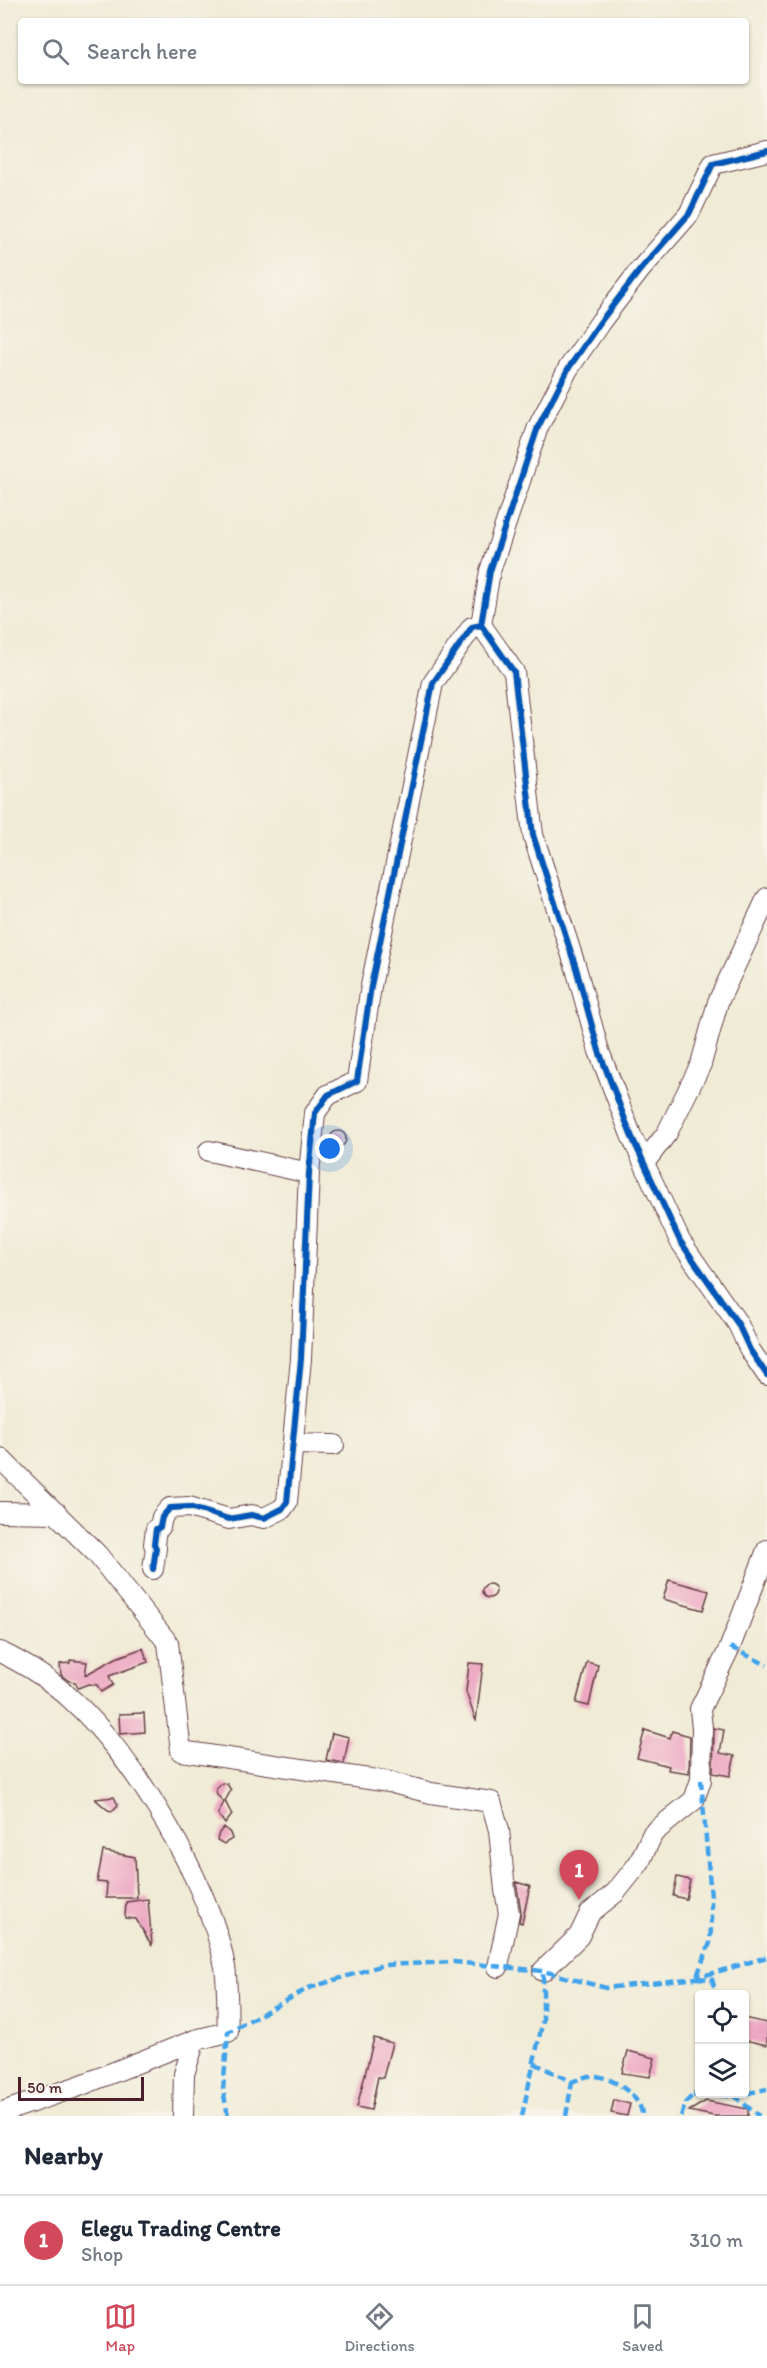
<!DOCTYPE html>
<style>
body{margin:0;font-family:Itim,sans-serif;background:#f6f6f7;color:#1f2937}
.controls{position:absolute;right:18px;bottom:18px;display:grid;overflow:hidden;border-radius:6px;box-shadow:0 2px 4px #0004}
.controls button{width:54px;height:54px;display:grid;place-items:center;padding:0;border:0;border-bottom:2px solid #e0e1e3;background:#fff;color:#1f2937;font:30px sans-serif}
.scale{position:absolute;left:18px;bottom:15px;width:126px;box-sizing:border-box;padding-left:6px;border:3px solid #4a1f2b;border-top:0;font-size:16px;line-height:21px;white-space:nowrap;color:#4a1f2b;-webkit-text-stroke:4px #f7f3e8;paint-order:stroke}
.you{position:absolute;left:330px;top:1149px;width:21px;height:21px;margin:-15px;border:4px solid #fff;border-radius:50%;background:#1a73e8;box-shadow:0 0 0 9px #1a73e833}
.badge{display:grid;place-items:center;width:39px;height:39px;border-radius:50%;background:#d1495b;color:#fff;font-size:20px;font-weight:700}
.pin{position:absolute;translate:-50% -50px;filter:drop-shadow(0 2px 3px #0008)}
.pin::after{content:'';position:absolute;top:32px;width:21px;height:18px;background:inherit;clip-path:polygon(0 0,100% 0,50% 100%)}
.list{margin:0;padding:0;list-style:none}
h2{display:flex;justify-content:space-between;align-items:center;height:78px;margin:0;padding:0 24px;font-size:26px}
h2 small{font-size:20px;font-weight:400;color:#747a83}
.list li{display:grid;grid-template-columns:39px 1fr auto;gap:18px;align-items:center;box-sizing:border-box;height:90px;padding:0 24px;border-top:2px solid #e0e1e3}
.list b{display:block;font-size:22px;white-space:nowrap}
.list p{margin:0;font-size:20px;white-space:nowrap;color:#747a83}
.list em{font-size:20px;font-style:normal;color:#747a83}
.icon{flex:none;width:33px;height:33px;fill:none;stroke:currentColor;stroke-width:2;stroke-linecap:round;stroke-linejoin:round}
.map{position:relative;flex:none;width:767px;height:2116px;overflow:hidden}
.search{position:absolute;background:#fff;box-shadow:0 2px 4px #0004;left:18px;right:18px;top:18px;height:66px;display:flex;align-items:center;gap:15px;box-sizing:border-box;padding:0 21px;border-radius:6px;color:#747a83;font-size:22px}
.sheet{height:168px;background:#fff}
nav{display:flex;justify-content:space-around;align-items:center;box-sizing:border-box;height:84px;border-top:2px solid #e0e1e3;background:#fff;font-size:16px;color:#747a83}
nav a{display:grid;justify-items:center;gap:3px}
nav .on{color:#d1495b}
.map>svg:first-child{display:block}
</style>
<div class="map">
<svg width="767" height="2116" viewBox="0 0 767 2116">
<rect width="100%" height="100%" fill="#f7f3e8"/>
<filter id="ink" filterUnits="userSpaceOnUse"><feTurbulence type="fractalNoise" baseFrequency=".0167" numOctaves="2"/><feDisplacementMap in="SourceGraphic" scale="12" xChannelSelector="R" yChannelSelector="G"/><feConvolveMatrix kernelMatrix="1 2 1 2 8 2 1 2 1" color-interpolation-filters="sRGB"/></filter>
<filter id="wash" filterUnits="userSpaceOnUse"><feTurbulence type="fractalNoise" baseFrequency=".008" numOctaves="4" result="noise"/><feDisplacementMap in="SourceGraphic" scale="24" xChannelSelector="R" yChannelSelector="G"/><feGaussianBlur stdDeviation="1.35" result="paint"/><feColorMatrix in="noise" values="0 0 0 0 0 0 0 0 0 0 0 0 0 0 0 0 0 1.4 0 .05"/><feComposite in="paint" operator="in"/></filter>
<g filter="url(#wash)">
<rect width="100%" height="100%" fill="#f0ebd5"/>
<g id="blocks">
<path fill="#eda7c2" d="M330 1139a8 8 0 1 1 16 0a8 8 0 1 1-16 0Z
M669 1580 709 1591 703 1610 663 1599Z
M482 1591a7 7 0 1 1 14 0a7 7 0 1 1-14 0Z
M143 1648 148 1662 109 1676 113 1685 101 1692 97 1685 88 1684 78 1688 75 1682 69 1681 61 1675 60 1664 70 1663V1660L87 1662 85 1675 116 1658Z
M587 1662 598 1665 589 1706 576 1703Z
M469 1663 483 1664 476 1721 466 1692Z
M144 1713 145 1732 120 1734 119 1714Z
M714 1728 724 1730 720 1753 735 1756 730 1776 713 1773Z
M645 1730 670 1738 672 1731 690 1736 689 1773 668 1770 669 1766 637 1758Z
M332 1733 349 1737 344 1763 326 1760Z
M222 1783 227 1784 231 1790 225 1801 232 1815 225 1824 218 1814 224 1802 217 1795 216 1790 218 1786Z
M114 1797 118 1805 112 1811 108 1810 95 1799Z
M224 1827 230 1833 232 1839 224 1844 217 1840 219 1833Z
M103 1851 135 1857 137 1898H106L107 1883 97 1882Z
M677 1877 690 1880 686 1899 673 1896Z
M516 1882 530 1886 522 1923 519 1922 521 1911Z
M148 1899 152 1946 136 1919 125 1918 126 1902Z
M744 2018 767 2023V2045L744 2040Z
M374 2038 392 2043 383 2078 378 2077 371 2110 357 2107Z
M628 2051 655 2058 650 2077 622 2073Z
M614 2100 630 2104 627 2116 611 2113Z
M706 2101 748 2109V2116H714L689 2111Z"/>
</g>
</g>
<g filter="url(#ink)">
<use href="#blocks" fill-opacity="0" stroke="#633e44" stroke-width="1.5"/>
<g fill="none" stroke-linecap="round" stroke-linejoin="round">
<g stroke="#633e44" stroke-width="22">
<path id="street" d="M767 151 713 164 689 214 640 270 601 321 568 369 538 427 490 571 481 625 514 672 533 835 576 968 599 1051 631 1135 680 1241 738 1324 750 1350 767 1375
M209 1151 309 1173
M644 1163 667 1133 701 1064 718 1002 767 898
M294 1444 334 1445
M0 1458 97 1554 168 1643 181 1751 389 1782 431 1793 491 1802 499 1830 505 1890 509 1913 498 1967
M0 1512 57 1513
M153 1569 156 1548 154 1544 156 1529 160 1527 162 1517 170 1508 189 1507 229 1519 251 1515 264 1518 282 1509 287 1502 301 1359 309 1173 315 1113 328 1095 357 1081 371 986 433 683 472 627 481 625
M0 1652C25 1664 52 1681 72 1700 134 1756 211 1885 225 1967 228 1988 227 2011 228 2032L195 2040 184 2074 183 2116
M543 1971 579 1936 590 1913 615 1893 639 1863 653 1833 694 1800 701 1780 702 1728 700 1709 730 1647 767 1550
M0 2113 79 2086 195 2040"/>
</g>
<use href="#street" stroke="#fff" stroke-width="20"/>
<path stroke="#40a2eb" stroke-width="4.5" stroke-dasharray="9 4.5" stroke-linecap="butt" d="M730 1647 767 1665
M701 1780 711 1897V1927L710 1943 696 1978 712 1979 716 1994
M534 2063 572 2082C579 2079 587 2075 595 2076 612 2077 643 2097 642 2116
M693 2095 734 2096 759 2116
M734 2096 767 2089
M228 2116 223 2090 228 2032 309 1988 383 1965 454 1962 543 1971 606 1988 696 1978 767 1957
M522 2116 543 2020V1971
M566 2116 572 2082
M681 2116 686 2102 697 2091"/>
<g stroke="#f7f3e8" stroke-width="10">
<path id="cycleway" d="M767 151 713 164 689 214 640 270 601 321 568 369 538 427 490 571 481 625 514 672 533 835 576 968 599 1051 631 1135 680 1241 738 1324 750 1350 767 1375
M153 1569 156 1548 154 1544 156 1529 160 1527 162 1517 170 1508 189 1507 229 1519 251 1515 264 1518 282 1509 287 1502 301 1359 309 1173 315 1113 328 1095 357 1081 371 986 433 683 472 627 481 625"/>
</g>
<use href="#cycleway" stroke="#0057b8" stroke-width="6"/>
</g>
</g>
</svg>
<div class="controls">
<button><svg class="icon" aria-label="locate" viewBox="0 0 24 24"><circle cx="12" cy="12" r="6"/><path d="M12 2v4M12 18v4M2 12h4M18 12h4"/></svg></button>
<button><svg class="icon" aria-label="layers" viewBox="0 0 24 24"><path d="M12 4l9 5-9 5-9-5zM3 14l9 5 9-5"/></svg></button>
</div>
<div class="scale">50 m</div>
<div class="you"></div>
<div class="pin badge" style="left:579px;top:1900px">1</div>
<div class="search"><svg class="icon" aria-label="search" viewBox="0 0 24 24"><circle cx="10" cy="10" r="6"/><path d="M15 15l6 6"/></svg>Search here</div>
</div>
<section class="sheet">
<h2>Nearby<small></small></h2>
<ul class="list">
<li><span class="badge">1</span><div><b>Elegu Trading Centre</b><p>Shop</p></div><em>310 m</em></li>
</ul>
</section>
<nav>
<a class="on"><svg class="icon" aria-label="map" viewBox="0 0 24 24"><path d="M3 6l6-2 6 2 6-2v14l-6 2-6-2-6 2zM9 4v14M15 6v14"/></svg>Map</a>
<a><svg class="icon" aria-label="directions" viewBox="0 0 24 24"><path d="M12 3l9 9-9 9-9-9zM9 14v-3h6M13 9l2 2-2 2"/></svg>Directions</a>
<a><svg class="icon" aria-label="saved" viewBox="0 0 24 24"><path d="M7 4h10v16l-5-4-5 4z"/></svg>Saved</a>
</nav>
